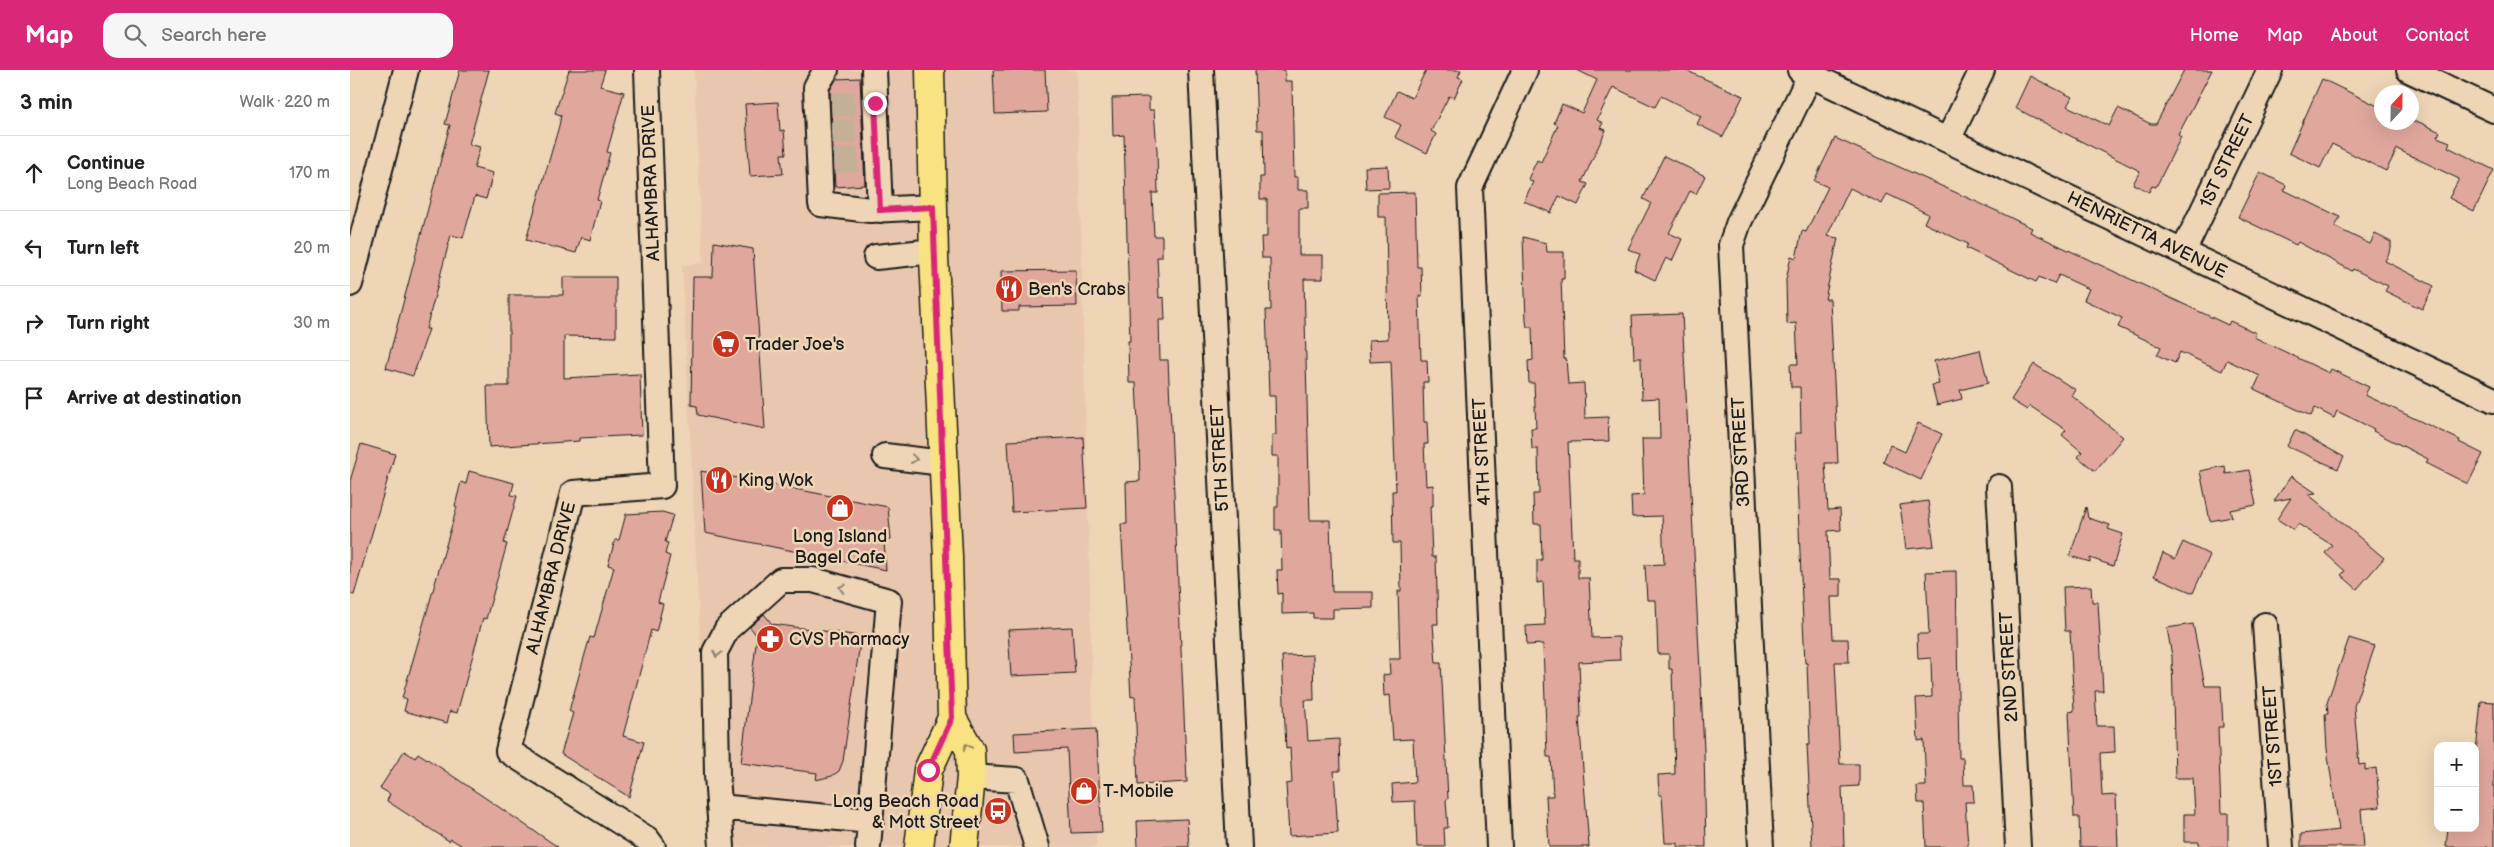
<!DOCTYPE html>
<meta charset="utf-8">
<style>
body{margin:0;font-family:"Balsamiq Sans",sans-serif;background:#f6f6f6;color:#202124}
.controls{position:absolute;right:15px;bottom:15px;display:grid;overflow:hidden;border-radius:10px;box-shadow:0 5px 20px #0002}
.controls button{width:45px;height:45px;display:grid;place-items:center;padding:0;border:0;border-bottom:1px solid #e0e0e0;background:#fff;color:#202124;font:25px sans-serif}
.compass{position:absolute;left:2024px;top:15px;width:45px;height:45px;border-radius:50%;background:#fff;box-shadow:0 5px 20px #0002;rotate:22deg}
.stop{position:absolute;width:15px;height:15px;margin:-11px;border:4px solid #db2777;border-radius:50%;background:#fff}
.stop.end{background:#db2777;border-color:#fff;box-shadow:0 1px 5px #0008}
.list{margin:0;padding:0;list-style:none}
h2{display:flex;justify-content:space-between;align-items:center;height:65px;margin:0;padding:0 20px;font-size:21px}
h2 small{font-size:16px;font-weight:400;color:#757577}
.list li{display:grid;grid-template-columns:32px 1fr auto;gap:15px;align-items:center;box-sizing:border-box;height:75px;padding:0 20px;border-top:1px solid #e0e0e0}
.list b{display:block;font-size:19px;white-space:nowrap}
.list p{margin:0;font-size:16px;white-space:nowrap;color:#757577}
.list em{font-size:16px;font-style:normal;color:#757577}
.icon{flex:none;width:28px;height:28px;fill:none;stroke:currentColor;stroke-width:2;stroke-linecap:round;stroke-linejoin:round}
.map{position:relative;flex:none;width:2144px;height:777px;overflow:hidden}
header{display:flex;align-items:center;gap:30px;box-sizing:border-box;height:70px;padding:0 25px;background:#db2777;color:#fff}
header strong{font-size:24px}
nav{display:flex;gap:28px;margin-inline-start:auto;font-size:18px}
.search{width:350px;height:45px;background:#f6f6f6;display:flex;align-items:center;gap:12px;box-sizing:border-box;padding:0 18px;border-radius:15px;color:#757577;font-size:19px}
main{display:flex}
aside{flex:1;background:#fff}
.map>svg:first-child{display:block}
</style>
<header>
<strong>Map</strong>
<div class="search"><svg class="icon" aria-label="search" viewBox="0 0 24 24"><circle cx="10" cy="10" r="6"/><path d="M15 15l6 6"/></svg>Search here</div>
<nav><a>Home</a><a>Map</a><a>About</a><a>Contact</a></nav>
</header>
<main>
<aside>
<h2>3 min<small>Walk · 220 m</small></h2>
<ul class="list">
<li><svg class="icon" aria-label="ahead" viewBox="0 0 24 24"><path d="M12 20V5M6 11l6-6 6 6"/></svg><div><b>Continue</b><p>Long Beach Road</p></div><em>170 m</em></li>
<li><svg class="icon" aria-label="left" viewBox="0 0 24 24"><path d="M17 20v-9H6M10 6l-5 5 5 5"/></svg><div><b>Turn left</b></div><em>20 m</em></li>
<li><svg class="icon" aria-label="right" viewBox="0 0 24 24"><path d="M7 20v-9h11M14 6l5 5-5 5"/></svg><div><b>Turn right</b></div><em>30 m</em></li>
<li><svg class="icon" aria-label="arrive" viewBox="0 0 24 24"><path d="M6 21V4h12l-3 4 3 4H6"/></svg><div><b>Arrive at destination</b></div></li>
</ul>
</aside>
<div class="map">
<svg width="2144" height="777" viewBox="0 0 2144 777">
<rect width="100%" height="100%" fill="#edd5b5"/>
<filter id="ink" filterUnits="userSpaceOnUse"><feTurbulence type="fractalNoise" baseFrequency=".02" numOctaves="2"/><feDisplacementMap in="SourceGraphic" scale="10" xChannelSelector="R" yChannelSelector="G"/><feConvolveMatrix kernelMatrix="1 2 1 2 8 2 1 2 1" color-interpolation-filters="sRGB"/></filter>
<g filter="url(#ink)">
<path fill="#e9c7ae" d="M344 0H727L746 777H360L332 195 353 193Z"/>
<path fill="#e0a79d" stroke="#1c1c1c" d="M110 0H139L119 74 130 77 124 98 143 103 136 129 125 126 113 168 101 165 76 259H79L63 306 36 298 100 55 95 54Z
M219 0H255L250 16 274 22 257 82 260 83 247 130 250 131 240 170 231 167 226 183 176 170 209 56 211 45 205 43Z
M643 0H695L697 42 645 44Z
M905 0H935V11H942L944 107H948V120H958V138H949V185H973V209H954L960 450H980L982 522H1023V538L983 539V548H963V543L932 544V523L928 524 927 500H932L931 460H925V437H928V386H922V365H926L925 326H919L916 240H921L920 188H912L911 167H917V129H910V107H914L913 60H907Z
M1076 0H1111L1108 7 1113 9 1104 28 1099 26 1081 61 1086 64 1077 83 1045 67 1051 55 1035 47 1047 21 1062 28Z
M1227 0H1335L1393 26 1373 67 1347 54 1351 46 1311 26 1305 37 1263 17 1247 50 1253 53 1250 58 1256 60 1232 112 1238 114 1228 135 1209 126 1201 143 1174 131 1183 112 1178 109 1187 90 1191 92 1208 55 1204 53 1212 34 1232 43 1247 10Z
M1834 0H1862L1828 65 1831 67 1806 117 1802 116 1799 122 1783 114 1790 101 1665 38 1680 6 1722 27 1717 36 1759 56 1768 38 1801 54H1806Z
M510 8 515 115 485 117 480 20 486 9Z
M1972 9 2032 38V52H2069L2090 62 2087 67 2100 72 2098 77 2144 100 2124 141 2099 128 2109 109 2047 79 2036 101 1982 74 1970 98 1939 83Z
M799 27V40H804L807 80 808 123H802L804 166H812V187H807L809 228 814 227 815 250H809L810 290H818L837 712 788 715 785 626 781 627 771 454H777L776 412 790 411 789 373 786 313H779L778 271H780L774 65 763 66 762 28Z
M428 32 430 61 434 60 436 84H431L433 104 400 106 395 34Z
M1485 68 1649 142 1682 158 1680 162 1878 255 1880 251 1906 263 1904 267 1979 303 1981 299 2019 317 2015 325 2110 370 2109 372 2133 384 2118 414 2076 393 2078 389 2023 361 2024 359 1987 341 1984 348 1965 338 1961 346 1904 319 1910 306 1877 290 1872 301 1830 282 1825 293 1807 285 1811 277 1768 257 1772 248 1734 230 1739 219 1709 205 1704 214 1689 207 1686 212 1616 178 1618 174 1574 153 1578 144 1537 124 1532 134 1500 118 1477 166 1488 168 1475 229H1480L1488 393H1475L1478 440 1490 439 1491 460 1478 461 1480 509H1491V527H1481L1483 569H1498L1499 592H1485L1490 694H1509V716L1492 717 1494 777H1462L1457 675H1460L1457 593H1455L1452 530 1445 363H1451L1450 317H1441L1440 294H1448L1446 253 1437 254 1436 210 1441 186 1446 188 1452 161 1456 162 1478 117 1464 111Z
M1314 86 1355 106 1346 124 1340 121 1319 163 1332 169 1322 191 1316 188 1305 210 1284 200 1290 184 1278 179 1301 133 1293 129Z
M1038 96 1039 118 1016 119 1015 97Z
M1910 102 1936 115 1934 120 1990 147 1985 157 2020 174 2025 164 2041 172V179L2035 191 2084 216 2072 239 2035 221 2038 216 2003 199 2002 201 1948 172 1946 175 1888 147Z
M1065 122 1067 197H1071L1072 226H1069L1071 290H1077L1078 312H1073L1074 352H1077L1078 374H1074L1076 416 1083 415V436H1080L1082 487H1086L1088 554H1083L1086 593H1091L1098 729 1096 730 1098 758H1094L1095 777H1067L1065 731 1043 732 1042 714 1065 712 1063 669 1043 670 1040 625 1034 626 1033 605 1040 604 1039 589H1050L1048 521H1051L1050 473H1043L1042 421H1046L1041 291 1020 292 1019 270 1038 269 1036 147H1028V123Z
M1173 167 1196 173 1197 182H1214V209H1211L1214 289H1216L1218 314 1234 313 1235 348 1258 347 1259 371 1218 372 1223 488H1228V508H1239L1242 568 1269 567 1270 590 1229 592 1231 647H1229L1239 777H1199L1196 726H1203L1201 687H1197L1193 574 1177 575 1176 556 1195 555 1193 512 1187 513V490H1192L1191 454H1184L1183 424H1189L1188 379H1182L1181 358H1186L1184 313H1179L1178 291 1183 290 1182 257H1177L1176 251Z
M364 172 403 179 415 359 348 345 347 336 341 335 343 207H363Z
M726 200 727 236 669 237V241H652L651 201Z
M213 207H266V267L214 266V308L290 304 292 365 229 368V371L139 377 137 316H159V225H213Z
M1332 244 1354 680 1356 777H1328V773H1315L1312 725H1309L1308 705 1325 704 1322 599H1319V584H1308L1306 530H1297L1295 495 1314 494 1312 446 1282 447 1281 426 1294 425 1292 369H1310L1309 328 1292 329 1291 288H1284L1282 246Z
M1630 280 1638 313 1610 320 1612 329 1587 335 1582 315 1589 314 1584 291Z
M1684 294 1726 320 1722 326 1773 367 1745 401 1728 387 1732 382 1712 365 1716 360 1680 336 1677 340 1661 330Z
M1568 353 1592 364 1571 410 1533 392 1540 375 1555 382Z
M1945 360 1994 387 1988 399 1937 376Z
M733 367 737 438 662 442 658 371Z
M11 374 45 384 4 525 0 524V411Z
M1875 396 1876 404 1899 400 1906 435 1880 440 1882 447 1860 451 1850 401Z
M119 401 164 413 161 425 167 426 154 473 157 474 136 549 133 548 107 643 100 641 97 653 54 641 57 629 52 628 107 437 105 436 111 412 116 414Z
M351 401 538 437 541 470 534 471 536 500 355 463Z
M1941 406 1966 423 1958 424 2034 488 2007 519 1991 505 1995 501 1975 483 1982 475 1948 454 1944 460 1927 449 1941 428 1924 431Z
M1578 431 1584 476 1556 479 1550 435Z
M1736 437 1738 448 1760 455 1758 459 1773 464 1763 496 1740 488V492L1720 486Z
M312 442 323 445 315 472 318 473 315 484 320 486 308 532 313 534 306 562 301 560 273 666 294 672 279 727 211 684 223 643 219 641 235 584 240 567 244 568 264 497 258 495 265 470H269L276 444Z
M1833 472 1860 485 1843 523 1804 506 1813 483 1825 489Z
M1606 501 1609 688H1613L1614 715H1623L1624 732H1615L1618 777H1576L1574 733H1568L1567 716H1576L1574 670 1568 671 1566 628 1582 627 1581 588 1568 589 1567 564H1579L1576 502Z
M1741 516 1742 532H1748L1753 621H1745L1747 656H1764L1765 682 1750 683 1752 726 1766 725 1768 777H1730L1729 747H1724L1719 642 1724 641 1720 561H1715L1713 517Z
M414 544 422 554 511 566 493 691 489 701 482 706 466 710 467 703 391 693 407 566 400 557Z
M1843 554 1855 616H1871L1873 657H1868L1871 743H1878V777H1849V772H1834V744H1845L1843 708H1825L1822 586 1817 558Z
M722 557 725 603 661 606 658 560Z
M1999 568 2025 576 2004 636 2009 695 2015 694V700L2026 698 2030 737 2011 739 2014 777H1951V764L1989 760 1977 679 1975 644H1978L1977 633Z
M963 585 964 630H955L958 671 989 669 990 701H984L988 763 939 766 936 714 942 713 940 678 936 679 932 586Z
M2131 631 2144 632V777H2096L2098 758H2125V692Z
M746 659 752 762 721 763 717 679 665 682 664 663Z
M54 681 65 688 68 683 88 696 208 777H114L101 769 99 771 37 731 40 724 30 718Z
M837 749 839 777H788L787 751Z"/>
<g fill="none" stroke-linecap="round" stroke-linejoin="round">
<path stroke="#c3b096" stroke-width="24" stroke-dasharray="24 12" stroke-linecap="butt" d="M481 35 511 34
M482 62 513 61
M484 91 514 89"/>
<g stroke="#1c1c1c" stroke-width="28">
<path id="minor" d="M297 0 312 416 223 423 158 681 297 769 303 777
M476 0 466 17 471 134 520 140 583 137
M524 0 530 140
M851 0 889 777
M1450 0 2144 330
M2059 0 2144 40
M1598 70 1632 0
M1833 182 1920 0
M526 187 584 181
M0 214 56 0
M535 386 593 393
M1649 417 1668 777
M1915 555 1931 777
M621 707 667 710 687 777
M369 737 521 751
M372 777 367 705 365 582 377 559 431 510H463L539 531 518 777
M1149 777 1120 118 1175 0
M1411 777 1381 175 1389 152 1460 5"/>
</g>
<g stroke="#1c1c1c" stroke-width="31">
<path id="major" d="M602 648 620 680 621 707 614 777
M569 777 578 700 602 648 598 487 584 187 580 0"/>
</g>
<use href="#minor" stroke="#edd5b5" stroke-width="24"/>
<use href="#major" stroke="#f8e281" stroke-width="28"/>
</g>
<defs><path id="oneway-chevron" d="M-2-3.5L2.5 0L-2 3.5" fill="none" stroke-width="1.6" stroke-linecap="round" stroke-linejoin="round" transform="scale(1.25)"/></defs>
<g stroke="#8f8270">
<use href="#oneway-chevron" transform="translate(564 389) rotate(7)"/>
<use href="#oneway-chevron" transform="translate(492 518) rotate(-165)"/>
<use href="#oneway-chevron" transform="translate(367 584) rotate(101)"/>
</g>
<use stroke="#958954" href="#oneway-chevron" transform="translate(617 677) rotate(-112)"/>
</g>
<g fill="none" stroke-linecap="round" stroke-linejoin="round" filter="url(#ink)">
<path stroke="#db2777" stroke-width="6" d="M525 33 530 140 583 137 602 648 578 700"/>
</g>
<defs>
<g id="restaurant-disc" transform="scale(1.4375)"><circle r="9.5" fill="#c8321e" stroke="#edd5b5"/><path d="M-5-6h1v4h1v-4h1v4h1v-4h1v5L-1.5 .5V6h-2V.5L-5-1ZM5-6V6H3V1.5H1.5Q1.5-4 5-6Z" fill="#fff"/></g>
<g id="supermarket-disc" transform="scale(1.4375)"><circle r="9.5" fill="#c8321e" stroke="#edd5b5"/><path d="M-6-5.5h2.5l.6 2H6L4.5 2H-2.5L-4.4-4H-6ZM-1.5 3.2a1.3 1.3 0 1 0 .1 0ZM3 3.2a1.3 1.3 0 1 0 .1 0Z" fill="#fff"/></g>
<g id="shop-disc" transform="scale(1.4375)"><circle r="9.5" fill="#c8321e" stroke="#edd5b5"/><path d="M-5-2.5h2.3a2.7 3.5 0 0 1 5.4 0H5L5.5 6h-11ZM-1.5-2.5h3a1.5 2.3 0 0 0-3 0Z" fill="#fff"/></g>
<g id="pharmacy-disc" transform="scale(1.4375)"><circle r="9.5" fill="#c8321e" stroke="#edd5b5"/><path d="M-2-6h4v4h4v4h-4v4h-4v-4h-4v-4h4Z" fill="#fff"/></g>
<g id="bus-disc" transform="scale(1.4375)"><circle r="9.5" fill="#c8321e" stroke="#edd5b5"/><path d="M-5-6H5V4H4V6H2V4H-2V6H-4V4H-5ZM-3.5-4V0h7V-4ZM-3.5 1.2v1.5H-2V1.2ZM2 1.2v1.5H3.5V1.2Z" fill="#fff"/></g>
</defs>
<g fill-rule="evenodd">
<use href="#restaurant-disc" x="659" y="219"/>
<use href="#supermarket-disc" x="376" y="274"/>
<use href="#restaurant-disc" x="369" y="410"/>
<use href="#shop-disc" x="490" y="438"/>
<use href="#pharmacy-disc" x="420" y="569"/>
<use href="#shop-disc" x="734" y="721"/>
<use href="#bus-disc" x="648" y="741"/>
</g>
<g text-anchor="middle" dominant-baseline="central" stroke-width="5" stroke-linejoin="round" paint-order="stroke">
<g font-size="18" fill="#1c1c1c" stroke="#edd5b5">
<text transform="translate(1877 91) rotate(-64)">1ST STREET</text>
<text transform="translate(301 113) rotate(-92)">ALHAMBRA DRIVE</text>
<text transform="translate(1797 165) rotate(26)">HENRIETTA AVENUE</text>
<text transform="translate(1132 382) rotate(-93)">4TH STREET</text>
<text transform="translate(1391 382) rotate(-93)">3RD STREET</text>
<text transform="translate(870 388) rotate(-93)">5TH STREET</text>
<text transform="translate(201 508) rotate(-76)">ALHAMBRA DRIVE</text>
<text transform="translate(1659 597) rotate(-93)">2ND STREET</text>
<text transform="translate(1923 666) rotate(-94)">1ST STREET</text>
</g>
<g font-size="18" fill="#1c1c1c" stroke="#edd5b5" text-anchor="start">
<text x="678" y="219">Ben's Crabs</text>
<text x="395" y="274">Trader Joe's</text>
<text x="388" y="410">King Wok</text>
<text x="490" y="466" text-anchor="middle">Long Island<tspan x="490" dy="21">Bagel Cafe</tspan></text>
<text x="439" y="569">CVS Pharmacy</text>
<text x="753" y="721">T-Mobile</text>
<text x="629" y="731" text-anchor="end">Long Beach Road<tspan x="629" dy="21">&amp; Mott Street</tspan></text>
</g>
</g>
</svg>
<div class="controls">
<button>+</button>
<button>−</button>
</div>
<svg class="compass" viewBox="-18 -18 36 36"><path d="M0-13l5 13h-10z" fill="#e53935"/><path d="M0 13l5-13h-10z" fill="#757577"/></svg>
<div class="stop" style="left:578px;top:700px"></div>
<div class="stop end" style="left:525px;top:33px"></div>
</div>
</main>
